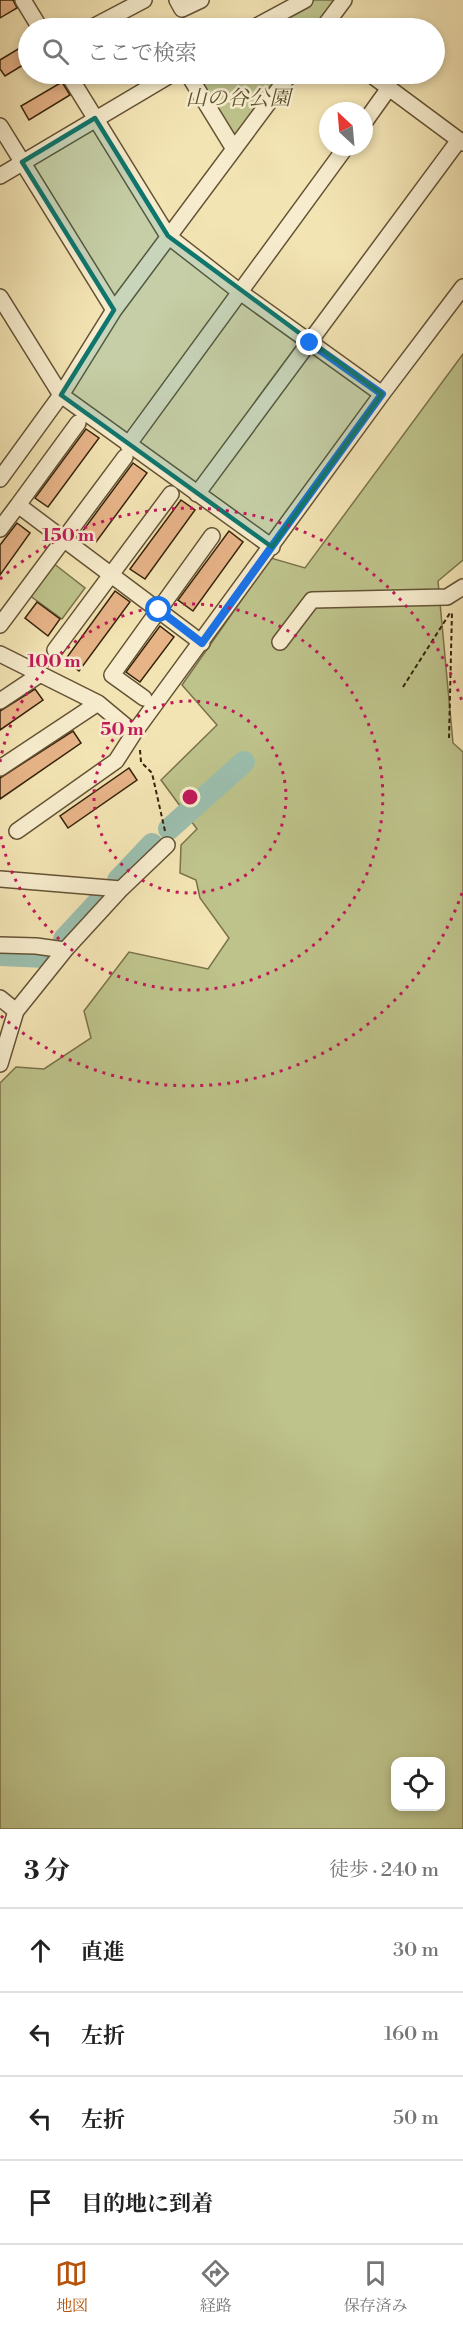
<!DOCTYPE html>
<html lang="ja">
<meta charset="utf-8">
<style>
body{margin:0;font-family:"Libre Bodoni","Noto Serif JP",serif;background:#f6f6f6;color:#222}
.controls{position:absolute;right:18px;bottom:18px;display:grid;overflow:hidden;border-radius:12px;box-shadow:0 3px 9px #0003}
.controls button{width:54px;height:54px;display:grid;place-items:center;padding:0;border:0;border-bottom:2px solid #e0e0e0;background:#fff;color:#222;font:30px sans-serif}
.compass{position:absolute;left:319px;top:102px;width:54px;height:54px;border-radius:50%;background:#fff;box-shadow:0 3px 9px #0003;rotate:334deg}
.stop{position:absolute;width:18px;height:18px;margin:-14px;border:4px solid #1a73e8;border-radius:50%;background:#fff}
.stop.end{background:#1a73e8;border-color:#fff;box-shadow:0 2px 6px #0008}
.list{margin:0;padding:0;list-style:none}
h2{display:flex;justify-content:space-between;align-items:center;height:78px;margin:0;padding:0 24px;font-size:26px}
h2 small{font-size:20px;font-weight:400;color:#767676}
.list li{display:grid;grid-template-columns:39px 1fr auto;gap:18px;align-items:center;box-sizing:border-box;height:84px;padding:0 24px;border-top:2px solid #e0e0e0}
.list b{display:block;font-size:22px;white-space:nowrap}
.list em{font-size:20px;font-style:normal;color:#767676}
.icon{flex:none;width:33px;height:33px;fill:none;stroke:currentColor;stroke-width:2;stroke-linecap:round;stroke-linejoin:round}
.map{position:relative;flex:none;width:463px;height:1829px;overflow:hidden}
.search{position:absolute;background:#fff;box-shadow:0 3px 9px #0003;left:18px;right:18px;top:18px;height:66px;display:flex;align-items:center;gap:15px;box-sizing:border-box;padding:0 21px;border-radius:33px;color:#767676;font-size:22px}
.sheet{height:414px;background:#fff}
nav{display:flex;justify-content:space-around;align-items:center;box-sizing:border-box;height:84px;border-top:2px solid #e0e0e0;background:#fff;font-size:16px;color:#767676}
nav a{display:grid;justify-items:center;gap:3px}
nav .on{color:#b45309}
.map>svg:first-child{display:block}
</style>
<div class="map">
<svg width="463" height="1829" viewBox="0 0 463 1829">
<rect width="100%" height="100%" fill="#f3e4b4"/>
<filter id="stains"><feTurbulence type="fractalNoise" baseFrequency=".00333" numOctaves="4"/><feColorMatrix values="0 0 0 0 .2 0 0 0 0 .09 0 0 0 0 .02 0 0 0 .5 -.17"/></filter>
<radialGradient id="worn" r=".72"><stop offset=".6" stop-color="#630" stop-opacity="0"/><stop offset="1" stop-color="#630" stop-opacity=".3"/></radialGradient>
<path fill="#bec38b" stroke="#7a724a" stroke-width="1.5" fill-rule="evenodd" d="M314 0H339L318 28H263Z
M194 74H285L235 137Z
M463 354V560L438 581 453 743 463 752V1829H0V1083L16 1067 44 1069 91 1038 84 1011 129 952 208 969 229 938 200 898 196 880 180 873 181 845 197 829 161 780 217 725 182 685 271 558 305 568ZM396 1762H440V1806H396Z
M53 563 85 588 62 619 29 595Z"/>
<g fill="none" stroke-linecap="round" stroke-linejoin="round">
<path stroke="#9bbfae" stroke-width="22" d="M169 829 244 762
M118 880 152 844
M64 939 103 897
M0 955 46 957"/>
</g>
<path fill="#e7b488" stroke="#352209" stroke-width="1.5" d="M0 0H13L17 8 0 18Z
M28 43V62L5 76 0 69V60Z
M62 82 70 95 29 120 21 106Z
M86 429 99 438 48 507 35 498Z
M133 463 147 473 96 542 82 532Z
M181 500 195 510 145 579 130 569Z
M17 523 30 533 0 575V545Z
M229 531 243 542 193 611 178 600Z
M115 591 130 602 79 671 65 660Z
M37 602 60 619 48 636 25 618Z
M160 626 174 637 140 682 126 672Z
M35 689 43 700 0 730V711Z
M73 731 81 743 0 799V778Z
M129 768 137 780 68 828 60 816Z"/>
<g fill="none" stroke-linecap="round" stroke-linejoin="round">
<g stroke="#645234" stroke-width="18">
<path id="minor" d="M23 0 40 28
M177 0 182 9 201 0
M91 28 144 0
M253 28 305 0
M323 28 344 0
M68 74 168 236 240 292 382 394
M188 74 234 149
M370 74 463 143
M364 123 389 88
M0 126 114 310
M0 176 172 74
M0 297 61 395 272 547
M128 445 346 147
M0 479 61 395 114 310 290 74
M197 494 459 140
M18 505 78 423
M0 529 18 505 202 643
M0 625 125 457
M280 642 312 600 447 597 463 587
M55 650 171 494
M0 654 98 703 134 733 382 394 463 287
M144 698 112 675 212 536
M0 701 39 675
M0 768 98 703
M17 831 116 761 134 733
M0 879 121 889
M0 945 36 946 65 950
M0 998 16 1011
M0 1064 16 1011 65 950 121 889 167 845"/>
</g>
<path stroke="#352209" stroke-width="2" stroke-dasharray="4.5 3" stroke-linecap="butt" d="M403 687 450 613
M449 738 452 611
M140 750 141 762 152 773 165 831"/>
<use href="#minor" stroke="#f7edce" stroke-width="15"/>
</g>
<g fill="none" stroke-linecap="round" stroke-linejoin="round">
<path stroke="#1a73e8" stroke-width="8" d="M159 610 202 643 382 394 310 343"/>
</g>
<path fill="#0f766e" fill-opacity="0.2" stroke="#0f766e" stroke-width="4.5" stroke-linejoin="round" d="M95 118 168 236 382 394 272 547 61 395 114 310 22 162Z"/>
<g fill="none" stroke="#c2185b" stroke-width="3" stroke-dasharray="3 6">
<circle cx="190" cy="797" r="96"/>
<path d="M0 762A193 193 0 1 1 0 832"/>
<path d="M462 893A289 289 0 0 1 0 1015M0 579A289 289 0 0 1 462 701"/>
</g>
<g text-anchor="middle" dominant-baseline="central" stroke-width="5" stroke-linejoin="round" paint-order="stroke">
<g font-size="21" font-style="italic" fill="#5e5230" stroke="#f7edce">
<text x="238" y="99">山の谷公園</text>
</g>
</g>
<circle cx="190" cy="797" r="9" fill="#c2185b" stroke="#f7edce" stroke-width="3"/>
<g font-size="18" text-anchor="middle" font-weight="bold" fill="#c2185b" stroke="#f7edce" stroke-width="5" stroke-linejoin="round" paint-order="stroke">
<text x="68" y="541">150 m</text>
<text x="54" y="667">100 m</text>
<text x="122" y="735">50 m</text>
</g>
<rect width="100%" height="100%" filter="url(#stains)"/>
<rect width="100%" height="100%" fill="url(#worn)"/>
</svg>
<div class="controls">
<button><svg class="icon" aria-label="locate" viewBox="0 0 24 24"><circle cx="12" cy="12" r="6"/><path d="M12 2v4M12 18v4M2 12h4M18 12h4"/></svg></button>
</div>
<svg class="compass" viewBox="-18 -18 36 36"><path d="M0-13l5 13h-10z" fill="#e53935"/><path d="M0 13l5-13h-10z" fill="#767676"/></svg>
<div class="stop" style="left:159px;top:610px"></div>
<div class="stop end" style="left:310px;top:343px"></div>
<div class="search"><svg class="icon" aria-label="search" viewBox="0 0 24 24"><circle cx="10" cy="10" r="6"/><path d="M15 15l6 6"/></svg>ここで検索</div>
</div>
<section class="sheet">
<h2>3 分<small>徒歩 · 240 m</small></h2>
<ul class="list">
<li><svg class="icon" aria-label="ahead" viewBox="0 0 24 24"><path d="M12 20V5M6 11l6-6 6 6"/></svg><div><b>直進</b></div><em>30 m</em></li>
<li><svg class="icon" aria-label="left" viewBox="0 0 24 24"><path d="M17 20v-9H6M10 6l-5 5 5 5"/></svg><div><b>左折</b></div><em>160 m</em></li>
<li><svg class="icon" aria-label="left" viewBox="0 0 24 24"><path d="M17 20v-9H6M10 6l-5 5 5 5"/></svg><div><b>左折</b></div><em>50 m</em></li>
<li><svg class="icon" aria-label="arrive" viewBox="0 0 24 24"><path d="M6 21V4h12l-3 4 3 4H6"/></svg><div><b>目的地に到着</b></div></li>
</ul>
</section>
<nav>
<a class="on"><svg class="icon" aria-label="map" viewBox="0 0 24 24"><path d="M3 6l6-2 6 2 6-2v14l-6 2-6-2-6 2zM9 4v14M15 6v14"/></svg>地図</a>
<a><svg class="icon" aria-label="directions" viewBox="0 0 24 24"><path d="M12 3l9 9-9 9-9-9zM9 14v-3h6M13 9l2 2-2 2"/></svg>経路</a>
<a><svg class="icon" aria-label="saved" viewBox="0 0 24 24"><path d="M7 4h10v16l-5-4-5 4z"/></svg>保存済み</a>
</nav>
